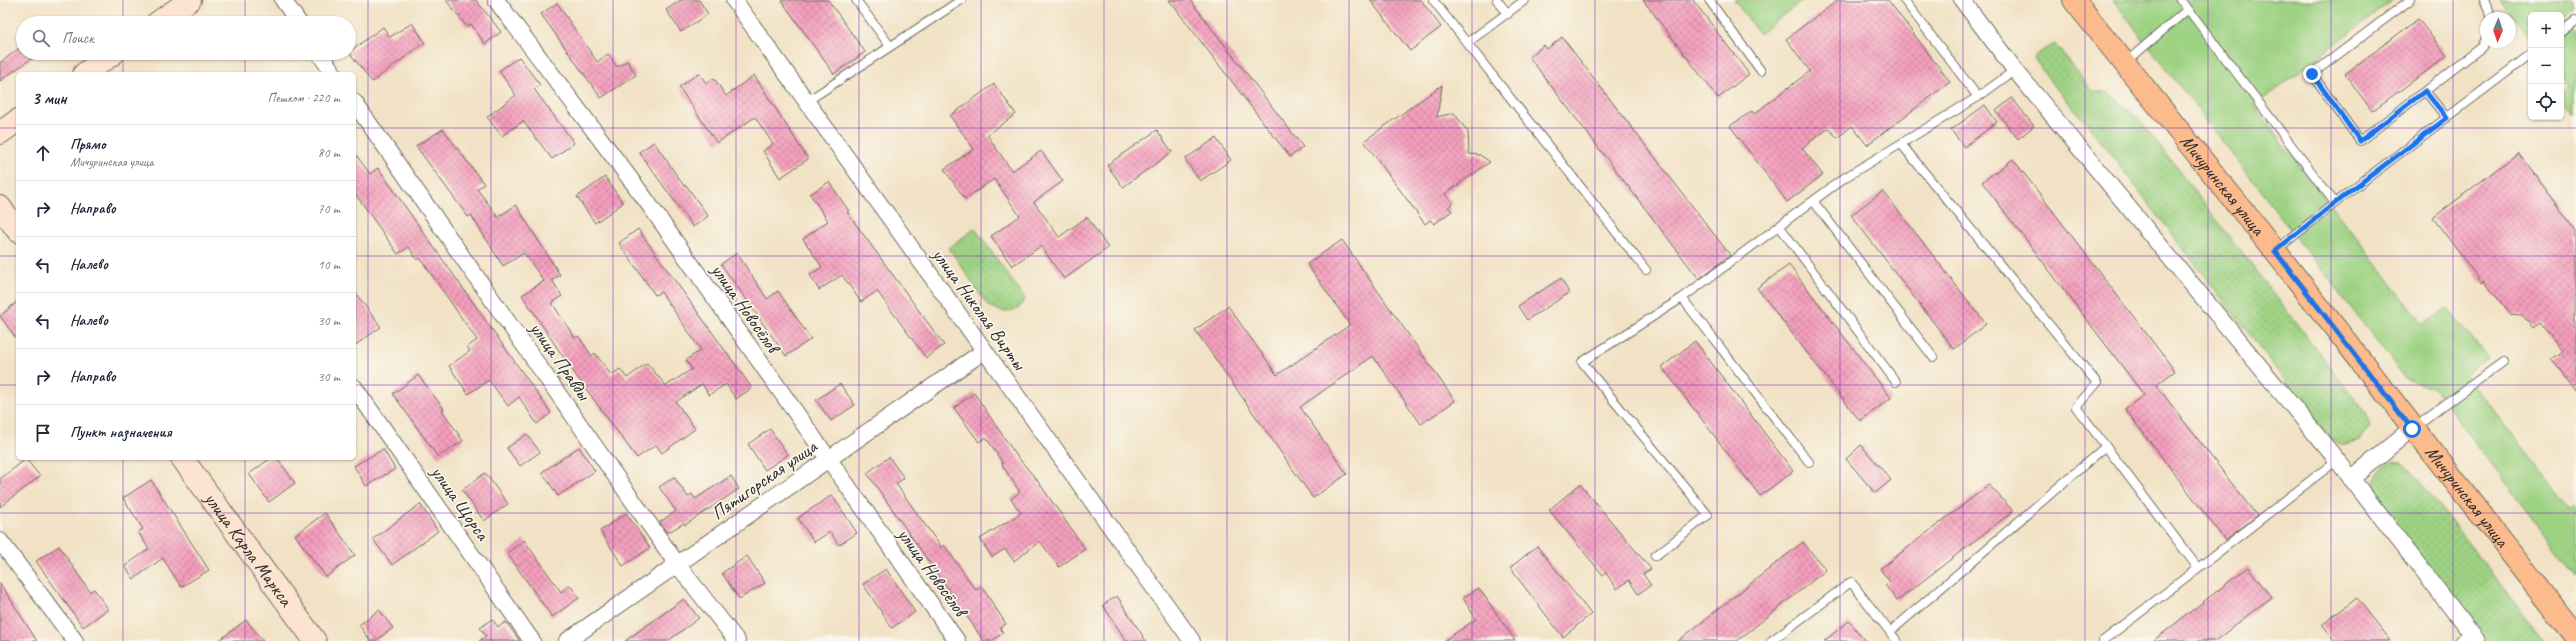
<!DOCTYPE html>
<html lang="ru">
<meta charset="utf-8">
<style>
body{margin:0;font-family:Caveat,sans-serif;background:#f6f6f7;color:#1f2937}
.controls{position:absolute;right:12px;top:12px;display:grid;overflow:hidden;border-radius:6px;box-shadow:0 1px 3px #0004}
.controls button{width:36px;height:36px;display:grid;place-items:center;padding:0;border:0;border-bottom:1px solid #e0e1e3;background:#fff;color:#1f2937;font:20px sans-serif}
.compass{position:absolute;left:2480px;top:12px;width:36px;height:36px;border-radius:50%;background:#fff;box-shadow:0 1px 3px #0004;rotate:182deg}
.stop{position:absolute;width:12px;height:12px;margin:-9px;border:3px solid #1a73e8;border-radius:50%;background:#fff}
.stop.end{background:#1a73e8;border-color:#fff;box-shadow:0 1px 4px #0008}
.list{margin:0;padding:0;list-style:none}
h2{display:flex;justify-content:space-between;align-items:center;height:52px;margin:0;padding:0 16px;font-size:17px}
h2 small{font-size:13px;font-weight:400;color:#747a83}
.list li{display:grid;grid-template-columns:26px 1fr auto;gap:12px;align-items:center;box-sizing:border-box;height:56px;padding:0 16px;border-top:1px solid #e0e1e3}
.list b{display:block;font-size:15px;white-space:nowrap}
.list p{margin:0;font-size:13px;white-space:nowrap;color:#747a83}
.list em{font-size:13px;font-style:normal;color:#747a83}
.icon{flex:none;width:22px;height:22px;fill:none;stroke:currentColor;stroke-width:2;stroke-linecap:round;stroke-linejoin:round}
.map{position:relative;flex:none;width:2576px;height:641px;overflow:hidden}
.search{position:absolute;background:#fff;box-shadow:0 1px 3px #0004;left:16px;top:16px;width:340px;height:44px;display:flex;align-items:center;gap:10px;box-sizing:border-box;padding:0 14px;border-radius:22px;color:#747a83;font-size:15px}
.panel{position:absolute;background:#fff;box-shadow:0 1px 3px #0004;left:16px;top:72px;width:340px;height:388px;border-radius:6px}
.map>svg:first-child{display:block}
</style>
<div class="map">
<svg width="2576" height="641" viewBox="0 0 2576 641">
<defs>
<pattern id="grass-dots" width="8" height="8" patternUnits="userSpaceOnUse"><rect width="8" height="8" fill="#9ed283"/><path d="M2 2h.1M6 6h.1" fill="none" stroke="#88b471" stroke-width="1.8" stroke-linecap="round"/></pattern>
<pattern id="building-cross-hatch" width="8" height="8" patternUnits="userSpaceOnUse"><rect width="8" height="8" fill="#f49fbd"/><path d="M0 0l8 8M0 8l8-8" fill="none" stroke="#c6829a"/></pattern>
</defs>
<rect width="100%" height="100%" fill="#fbf7ec"/>
<filter id="ink" filterUnits="userSpaceOnUse"><feTurbulence type="fractalNoise" baseFrequency=".025" numOctaves="2"/><feDisplacementMap in="SourceGraphic" scale="8" xChannelSelector="R" yChannelSelector="G"/><feConvolveMatrix kernelMatrix="1 2 1 2 8 2 1 2 1" color-interpolation-filters="sRGB"/></filter>
<filter id="wash" filterUnits="userSpaceOnUse"><feTurbulence type="fractalNoise" baseFrequency=".012" numOctaves="4" result="noise"/><feDisplacementMap in="SourceGraphic" scale="16" xChannelSelector="R" yChannelSelector="G"/><feGaussianBlur stdDeviation="0.9" result="paint"/><feColorMatrix in="noise" values="0 0 0 0 0 0 0 0 0 0 0 0 0 0 0 0 0 1.4 0 .05"/><feComposite in="paint" operator="in"/></filter>
<g filter="url(#wash)">
<rect width="100%" height="100%" fill="#f1e2c5"/>
<path fill="url(#grass-dots)" stroke="#647e57" d="M2054 43 2092 91 2107 92 2137 117 2367 415 2370 426 2360 440 2341 445 2328 437 2086 122 2053 85 2033 57Z
M975 228 1025 299 1018 309 1003 312 988 306 949 248Z
M2396 461 2402 462 2409 468 2545 641H2487L2374 498C2372 480 2377 465 2396 461Z"/>
<path fill="#9ed283" stroke="#647e57" d="M1734 0H1803L1759 34Z
M2113 0H2393L2254 106 2423 324 2448 308 2487 357 2465 374 2571 509 2576 505V575L2434 388 2406 379Z
M2500 0H2574L2576 8 2564 18 2576 32V114L2561 95 2571 85 2561 72V15H2531V39Z"/>
<g id="blocks">
<path fill="url(#building-cross-hatch)" d="M446 0H476L501 32 485 44 471 24 467 27Z
M681 0H699L708 14 681 32 666 10Z
M781 0H828L865 52 834 74Z
M1169 0H1190L1303 147 1290 157Z
M1370 0H1421L1441 27 1410 51Z
M1643 0H1693L1749 74 1718 98Z
M1838 0H1888L1950 82 1867 145 1852 126 1837 138 1829 128 1802 148 1823 175 1787 202 1730 126 1752 111 1754 114 1810 71 1786 39Z
M557 3 597 62 608 54 617 67 627 61 636 75 601 98 541 14Z
M2418 19 2447 56 2372 111 2345 74Z
M412 23 425 42 372 82 349 52 383 27 390 37Z
M1562 37 1730 255 1699 279 1529 57 1544 45 1547 49Z
M23 45V53H39L0 81V63Z
M519 57 540 85 534 89 574 143 552 159 523 121 502 136 487 117 516 95 499 71Z
M699 73 706 83 714 78 726 96 754 75 808 159 780 178 763 151 773 144 755 117 717 143 679 87Z
M994 84 1016 114 987 135 1012 171 1041 151 1063 181 1034 202 1059 237 1087 217 1108 248 1064 279 1041 246 1012 266 991 236 1020 216 994 179 965 199 944 169 974 149 950 116Z
M1442 85 1437 117 1454 113 1468 132 1469 154 1480 155 1490 162 1445 194 1453 203 1448 207 1452 211 1434 224 1430 220 1425 224 1364 141Z
M2012 98 2034 126 2018 139 1996 111Z
M1985 105 1997 122 1964 147 1951 130Z
M443 129 484 184 477 189 498 217 516 205 560 275 552 280 562 296 552 303 575 338 578 336 592 356 595 353 611 375 620 369 627 378 647 363 666 386 692 369 686 360 701 350 661 292 655 295 619 243 638 229 752 388 736 399 726 384 709 395 702 384 676 402 695 429 662 453 656 445 637 458 572 370 522 295 544 281 524 253 503 266 471 215 468 217 416 146Z
M1157 130 1172 152 1123 187 1107 165Z
M1216 138 1231 160 1200 181 1185 159Z
M654 142 684 186 686 185 708 216 693 227 639 152Z
M354 152 370 174 378 168 551 413 537 424 519 397 508 406 489 380 468 394 449 366 470 351 467 347 477 340 420 258 417 260 409 247 398 254 354 192Z
M2518 153 2576 229V390L2551 359 2562 351 2540 323 2533 328 2522 315 2510 314 2484 281 2482 283 2433 218Z
M2013 159 2175 371 2156 385 2257 516 2225 540 2125 409 2144 395 1982 182Z
M605 177 623 203 595 223 577 197Z
M829 182 849 211 847 212 944 345 926 358 877 291 861 302 842 275 819 290 810 275 822 267 803 239 828 221 810 194Z
M1883 191 1986 324 1954 349 1851 215Z
M1342 240 1455 401 1421 424 1373 356 1300 407 1347 474 1313 498 1195 330 1228 306 1277 375 1350 325 1307 264Z
M737 253 767 299 778 291 811 339 786 356 721 264Z
M1789 265 1891 398 1860 421 1757 288Z
M1561 278 1569 293 1527 320 1518 306Z
M354 291 381 327 354 346Z
M18 301V341L0 316Z
M1695 341 1793 471 1760 496 1662 367Z
M418 375 444 409 442 410 463 441 438 457 393 394Z
M840 384 855 405 831 421 816 400Z
M974 393 1016 455 1037 480 1085 549 1059 567 1040 541 1014 561 1005 549 992 557 980 539 1021 513 1011 499 1020 492 1002 465 1003 464 986 437 979 442 954 408Z
M770 429 788 455 765 470 748 444Z
M527 434 540 452 520 466 507 448Z
M1861 445 1891 480 1875 493 1846 459Z
M579 447 595 471 558 496 542 472Z
M383 449 395 469 366 486 354 466Z
M889 457 904 478 896 484 941 547 944 545 976 590 982 587 1006 624 1000 628 1003 633 992 641H984L867 473Z
M271 458H277L295 483 269 502 249 474Z
M26 459 40 476 0 507V479Z
M485 473 508 504 484 521 462 490Z
M731 476 739 489 685 525 684 523 667 533 660 522 676 511 659 487 674 477 688 497 692 494 695 499Z
M151 480 209 570 181 587 163 558 134 579 125 566 149 549 138 532 143 529 123 498Z
M1580 484 1651 569 1643 574 1651 585 1638 594 1629 580 1617 589 1606 573 1603 575 1549 510Z
M1989 485 2013 511 1897 601 1885 585 1890 582 1880 569Z
M832 495 857 533 839 545 830 532 814 542 798 518Z
M420 504 438 531 392 565 373 539Z
M325 513 355 555 326 577 295 535Z
M626 513 650 548 623 566 600 531Z
M524 540 561 592 570 585 579 598 552 617 507 553Z
M1803 542 1826 570 1737 641H1678Z
M59 546 90 592 94 589 108 609 83 627 36 561Z
M1537 546 1591 614 1563 637 1510 568Z
M747 556 765 583 739 599 722 573Z
M2248 567 2271 597 2215 641H2153Z
M886 569 915 612 892 628 863 584Z
M0 583 37 641H0Z
M1479 588 1515 641H1444L1476 619 1463 598Z
M1117 596 1146 641H1126L1103 605Z
M2357 598 2391 641H2335L2322 625Z
M684 599 699 618 668 641H625Z
M379 610 393 628 375 641H371L359 625Z
M492 619 498 627 506 622 520 641H479L486 636 480 628Z
M246 620 263 641H218Z
M1849 621 1865 641H1824Z"/>
</g>
</g>
<g filter="url(#ink)">
<use href="#blocks" fill-opacity="0" stroke="#706b61" stroke-width="1"/>
<g fill="none" stroke-linecap="round" stroke-linejoin="round">
<g stroke="#706b61" stroke-width="10">
<path id="lane" d="M856 0 890 46
M1433 0 1467 43
M1497 0 1508 14
M1525 0 1467 43 1646 270
M1709 0 1761 71
M1904 0 1978 97 2015 70
M2410 0 2312 74 2360 141 2482 47 2486 38
M2484 0 2489 10 2490 18
M2188 9 2335 203
M2561 32 2576 20
M2126 62 2188 9 2181 0
M2425 91 2447 118
M806 102 961 0
M1902 145 2097 383 2076 407 2198 568 2103 641
M1814 202 1933 357
M1780 227 1896 382
M2276 250 2350 191 2531 54
M1682 298 1809 462
M2414 427 2503 362
M1655 556 1708 515 1582 362 1682 298 1844 178 1978 97
M2198 568 2337 460
M1890 632 2105 447
M1771 641 1851 582 1897 641
M2459 641 2470 633"/>
</g>
<g stroke="#706b61" stroke-width="18">
<path id="street" d="M283 0 299 23
M496 0 643 196 957 641
M734 0 1192 641
M1962 0 2015 70 2337 460 2477 641
M319 53 334 74
M354 102 677 564 737 641
M354 387 532 641
M2351 479 2411 429
M0 541 75 641
M567 641 984 351"/>
</g>
<g stroke="#706b61" stroke-width="24">
<g id="secondary">
<path d="M157 23 190 0"/>
<path d="M84 74 114 53"/>
<path d="M0 133 18 120"/>
<path d="M0 207 18 231"/>
<path id="s1" d="M182 458 315 641"/>
</g>
</g>
<g stroke="#706b61" stroke-width="24">
<g id="primary">
<path id="s2" d="M2074 0 2275 251 2576 636"/>
</g>
</g>
<use href="#lane" stroke="#fff" stroke-width="8"/>
<use href="#street" stroke="#fff" stroke-width="16"/>
<use href="#secondary" stroke="#fde4d1" stroke-width="22"/>
<use href="#primary" stroke="#fbbb8c" stroke-width="22"/>
</g>
</g>
<g fill="none" stroke-linecap="round" stroke-linejoin="round" filter="url(#ink)">
<path stroke="#1a73e8" stroke-width="5" d="M2312 74 2360 141 2425 91 2447 118 2350 191 2275 251 2412 429"/>
</g>
<path fill="none" stroke="#7b2cbf" stroke-width="1" stroke-opacity="0.55" d="M123 0V23M245 0V23M368 0V641M491 0V641M613 0V641M736 0V641M859 0V641M981 0V641M1104 0V641M1227 0V641M1349 0V641M1472 0V641M1595 0V641M1717 0V641M1840 0V641M1963 0V641M2085 0V641M2208 0V641M2331 0V641M2453 0V641M123 53V74M245 53V74M0 128H18M354 128H2576M0 256H18M354 256H2576M0 385H18M354 385H2576M123 458V641M245 458V641M0 513H2576"/>
<g text-anchor="middle" dominant-baseline="central" stroke-width="3.5" stroke-linejoin="round" paint-order="stroke">
<g font-size="19" fill="#2b2b2b" stroke="#fbf7ec">
<text stroke="none"><textPath href="#s2" startOffset="237">Мичуринская улица</textPath></text>
<text transform="translate(745 308) rotate(55)">улица Новосёлов</text>
<text transform="translate(979 309) rotate(54)">улица Николая Вирты</text>
<text transform="translate(560 361) rotate(55)">улица Правды</text>
<text transform="translate(764 480) rotate(-35)">Пятигорская улица</text>
<text stroke="none"><textPath href="#s2" startOffset="633">Мичуринская улица</textPath></text>
<text transform="translate(460 503) rotate(55)">улица Щорса</text>
<text stroke="none"><textPath href="#s1" startOffset="113">улица Карла Маркса</textPath></text>
<text transform="translate(932 572) rotate(54)">улица Новосёлов</text>
</g>
</g>
</svg>
<div class="controls">
<button>+</button>
<button>−</button>
<button><svg class="icon" aria-label="locate" viewBox="0 0 24 24"><circle cx="12" cy="12" r="6"/><path d="M12 2v4M12 18v4M2 12h4M18 12h4"/></svg></button>
</div>
<svg class="compass" viewBox="-18 -18 36 36"><path d="M0-13l5 13h-10z" fill="#e53935"/><path d="M0 13l5-13h-10z" fill="#747a83"/></svg>
<div class="stop" style="left:2412px;top:429px"></div>
<div class="stop end" style="left:2312px;top:74px"></div>
<div class="search"><svg class="icon" aria-label="search" viewBox="0 0 24 24"><circle cx="10" cy="10" r="6"/><path d="M15 15l6 6"/></svg>Поиск</div>
<section class="panel">
<h2>3 мин<small>Пешком · 220 m</small></h2>
<ul class="list">
<li><svg class="icon" aria-label="ahead" viewBox="0 0 24 24"><path d="M12 20V5M6 11l6-6 6 6"/></svg><div><b>Прямо</b><p>Мичуринская улица</p></div><em>80 m</em></li>
<li><svg class="icon" aria-label="right" viewBox="0 0 24 24"><path d="M7 20v-9h11M14 6l5 5-5 5"/></svg><div><b>Направо</b></div><em>70 m</em></li>
<li><svg class="icon" aria-label="left" viewBox="0 0 24 24"><path d="M17 20v-9H6M10 6l-5 5 5 5"/></svg><div><b>Налево</b></div><em>10 m</em></li>
<li><svg class="icon" aria-label="left" viewBox="0 0 24 24"><path d="M17 20v-9H6M10 6l-5 5 5 5"/></svg><div><b>Налево</b></div><em>30 m</em></li>
<li><svg class="icon" aria-label="right" viewBox="0 0 24 24"><path d="M7 20v-9h11M14 6l5 5-5 5"/></svg><div><b>Направо</b></div><em>30 m</em></li>
<li><svg class="icon" aria-label="arrive" viewBox="0 0 24 24"><path d="M6 21V4h12l-3 4 3 4H6"/></svg><div><b>Пункт назначения</b></div></li>
</ul>
</section>
</div>
